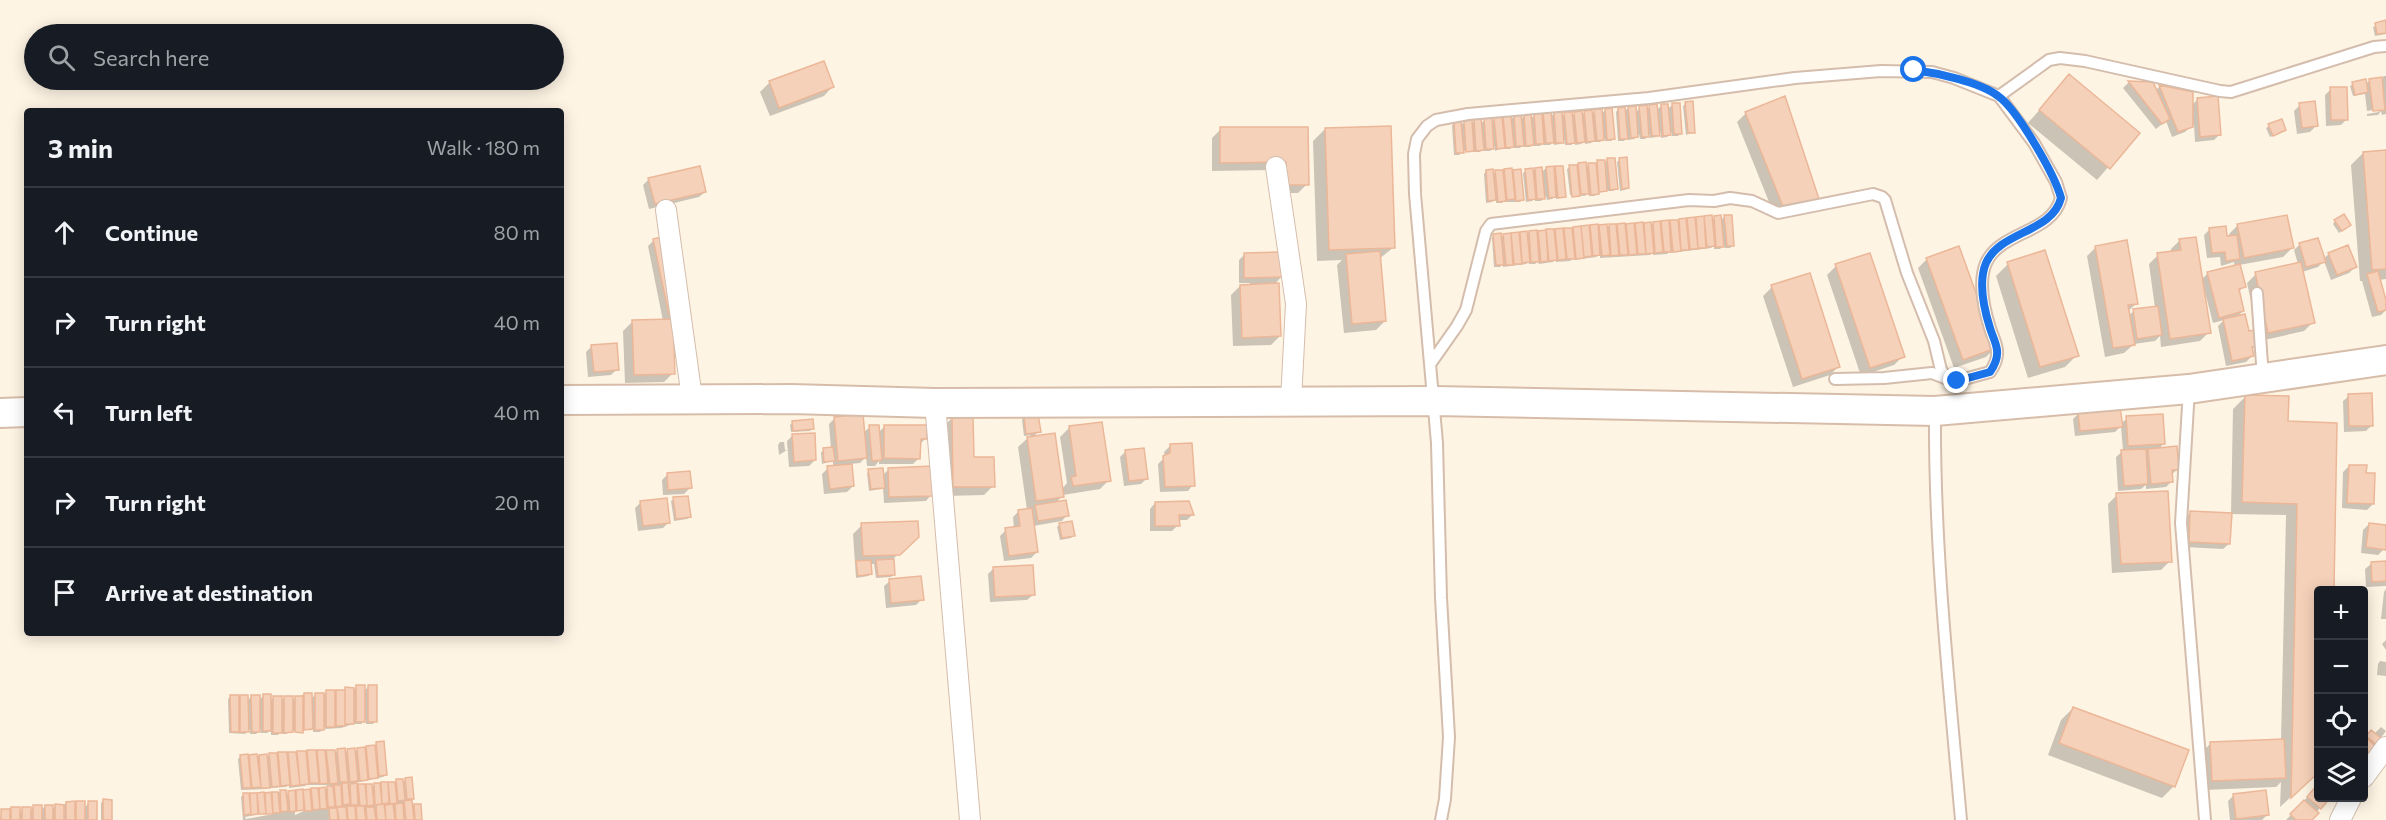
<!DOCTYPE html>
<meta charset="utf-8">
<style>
body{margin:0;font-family:Commissioner,sans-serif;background:#242831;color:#f1f3f6}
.controls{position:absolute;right:18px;bottom:18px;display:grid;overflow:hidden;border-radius:6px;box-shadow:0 3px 15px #0003}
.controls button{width:54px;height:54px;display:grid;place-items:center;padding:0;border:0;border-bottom:2px solid #363941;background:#171b24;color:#f1f3f6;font:30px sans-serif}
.stop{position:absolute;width:18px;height:18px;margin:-14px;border:4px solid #1a73e8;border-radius:50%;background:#fff}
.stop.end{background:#1a73e8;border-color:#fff;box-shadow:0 2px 6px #0008}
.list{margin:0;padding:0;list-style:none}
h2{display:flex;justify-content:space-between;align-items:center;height:78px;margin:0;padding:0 24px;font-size:26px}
h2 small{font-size:20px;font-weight:400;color:#9ea1a6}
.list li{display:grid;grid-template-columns:39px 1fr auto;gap:18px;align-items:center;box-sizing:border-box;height:90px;padding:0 24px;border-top:2px solid #363941}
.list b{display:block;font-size:22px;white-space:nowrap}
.list em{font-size:20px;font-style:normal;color:#9ea1a6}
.icon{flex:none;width:33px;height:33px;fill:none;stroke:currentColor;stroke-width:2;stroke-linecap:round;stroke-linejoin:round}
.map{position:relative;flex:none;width:2386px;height:820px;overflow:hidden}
.search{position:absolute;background:#171b24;box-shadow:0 3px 15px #0003;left:24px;top:24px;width:540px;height:66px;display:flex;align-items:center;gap:15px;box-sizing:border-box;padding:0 21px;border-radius:33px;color:#9ea1a6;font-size:22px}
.panel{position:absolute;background:#171b24;box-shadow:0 3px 15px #0003;left:24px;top:108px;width:540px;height:528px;border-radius:6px}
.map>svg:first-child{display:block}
</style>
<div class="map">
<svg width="2386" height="820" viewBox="0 0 2386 820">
<rect width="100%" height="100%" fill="#fef4e4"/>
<path fill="#0003" fill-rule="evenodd" d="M2386 22V34L2375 36 2373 27Z
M823 63 832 87 824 96 770 116 760 92 769 83Z
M2069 76 2138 133 2097 180 2028 123Z
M2384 76H2386V114L2382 115 2381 111 2378 115 2367 116V114L2379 112V109L2367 111 2365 94 2353 96 2350 86 2353 84 2365 85 2370 80 2381 79Z
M2128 83 2152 84 2155 91 2159 87 2192 94V105L2198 99 2220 134 2214 140 2195 142 2194 124 2185 132 2172 137 2166 121 2156 129 2123 88Z
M2331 89 2347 119 2341 125 2326 126 2325 95Z
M1686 103 1694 132 1686 135 1683 106Z
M1672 105 1681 133 1678 136H1672V132L1667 137 1661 138V132L1656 137 1650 138V134L1645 139H1640L1639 134 1634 139 1628 140V136L1624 141H1618L1616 112 1618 109 1624 112 1628 108 1635 113 1640 108 1646 111 1650 106 1656 111 1661 106 1667 110Z
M2300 105 2316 126 2310 132 2297 134 2294 111Z
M1605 110 1614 139 1611 141H1605V138L1600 142H1595L1594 140 1591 143 1585 144V140L1581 144 1575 145V141L1571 145H1565V140L1560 144 1554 145V140L1550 145H1544V142L1540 146H1534V143L1530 147H1524V144L1520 148H1514V145L1510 149H1504V147L1495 151V146L1490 151H1484V148L1480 152H1474V149L1464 151H1459L1460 155H1454L1452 126 1454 123 1460 126 1464 122 1471 125 1474 121 1480 124 1485 120 1491 123 1495 119 1501 121 1504 118 1510 121 1514 116 1520 120 1524 116 1530 119 1535 115 1541 117 1544 114 1550 118 1554 113 1561 118 1565 114 1571 117 1575 113 1581 116 1585 112 1591 115 1595 111 1601 115Z
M1746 113 1817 199 1808 208 1775 217 1737 122Z
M2269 126 2285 130 2270 137 2266 128Z
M1307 128V184L1298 193H1277V170L1212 171V138L1221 129Z
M1325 129 1394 247 1379 259 1385 321 1376 330 1344 333 1337 265 1342 260 1317 261 1313 141Z
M2386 152V279L2379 280 2386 310 2381 315 2372 317 2362 281H2360L2351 165 2363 153Z
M1620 159 1628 188 1625 190 1620 191 1617 162Z
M1608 160 1616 188 1613 191H1608L1607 189 1594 196H1589L1588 192 1585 196 1570 195 1567 169 1570 167 1579 164 1585 168 1589 165 1603 162V164Z
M1546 168 1553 171 1556 168 1564 197 1556 199V196L1552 199 1547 200 1546 196 1541 201H1535V198L1532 201 1526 202 1523 173 1526 171 1532 173 1535 169 1541 173Z
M1505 170 1520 171 1522 200 1520 202H1505V200L1502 203H1496V199L1492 202 1486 203 1484 174 1486 171 1492 175 1496 172 1502 173Z
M649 179 705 192 699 197 649 209 643 185Z
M1711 217V221L1714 218 1720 221 1724 217 1733 245 1730 248H1725L1724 245 1720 249H1714V245L1711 248 1670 253V251L1667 254 1653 255V252L1650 255 1600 258V254L1596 257 1574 260V258L1570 261 1556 262 1555 259 1553 262 1539 264 1538 261 1535 264H1529V261L1526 264 1503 267V263L1500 267H1494L1492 238 1494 236 1500 239 1504 235 1526 233V235L1529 232 1570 229 1571 232 1574 228 1596 226 1597 230 1600 226 1606 229 1609 226 1624 225V228L1627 225 1633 228 1636 225 1650 224V226L1653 223H1677L1679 221Z
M2335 221 2346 228 2339 233 2333 224Z
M2238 225 2292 248 2283 257 2239 265 2244 286 2238 293 2243 311 2236 318 2256 345 2251 351 2252 356 2246 362 2226 366 2218 326 2224 320 2213 323 2205 292H2203L2209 332 2200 341 2161 347 2160 336 2155 341 2134 344 2124 353 2105 357 2087 256 2096 247 2137 303 2127 312 2128 316 2134 311 2155 308 2149 264 2158 255 2171 253V249L2180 240 2201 280 2208 273 2235 267 2234 262 2221 266 2220 257 2207 258 2204 235 2210 229 2226 237H2230L2229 234Z
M654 240 677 313 669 321 673 373 664 382 625 383 623 331 632 322 663 321 648 246Z
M2300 244 2323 259 2329 254 2355 267 2349 273 2331 280 2324 261 2318 267 2302 272 2313 322 2304 331 2260 341 2247 283 2256 274 2298 264 2294 250Z
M1244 255 1282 276 1274 285 1280 336 1271 345 1233 346 1231 295 1240 286H1250V283H1239V260Z
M1927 259 1995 348 1986 357 1954 368 1918 268Z
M2008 264 2077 355 2065 367 2028 378 1996 276Z
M1836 266 1903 356 1894 365 1861 376 1827 275Z
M1772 287 1839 366 1830 375 1793 387 1763 296Z
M592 346 617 369 611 375 588 377 586 352Z
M2349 396 2372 425 2366 431 2344 432 2343 401Z
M2245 397 2287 423 2336 424 2332 590H2318V772L2280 807 2281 782 2276 787 2204 790 2202 752 2211 743 2281 740 2286 515 2231 514 2233 409Z
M2079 413 2121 424 2127 418 2164 443 2158 450 2178 469 2171 475 2172 481 2166 487 2146 489V485L2141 489 2118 491 2116 457 2123 451 2121 426 2115 432 2075 436 2073 419Z
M953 417 972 459 993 486 984 495 945 496 944 426Z
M1024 417 1039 431 1033 437 1062 489 1067 483 1060 437 1069 428 1109 480 1100 489 1063 495 1055 504 1067 515 1062 521 1033 526 1037 552 1031 558 1004 561 1000 536 1006 530 1014 529 1013 517 1019 511 1027 510 1018 447 1031 435 1024 436 1022 420Z
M835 418 863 433 870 427 878 433 885 426 926 438 919 445V458L913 464H879V461L875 466H867L866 457 860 463 850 464 853 486 847 492 824 494 822 474 828 468 833 467V461L822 464 821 452 831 449 829 424Z
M793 422 813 428 810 431 791 432 790 425Z
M793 435 815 460 809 466 789 467 787 441Z
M780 442H784L785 450H787L779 455 778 445Z
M1170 446 1193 485 1188 491 1160 492 1158 464 1165 457 1164 452Z
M1126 451 1147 478 1141 484 1124 486 1120 457Z
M2349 466 2365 474 2373 504 2367 510 2342 508 2343 472Z
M889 469 931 495 926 501 884 503 883 487 881 489 869 491 867 473 869 471 882 476Z
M668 474 690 488 684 494 663 495 662 480Z
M2117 495 2170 561 2161 570 2112 573 2108 504Z
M674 499 690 517 687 519 674 521 671 501Z
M641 502 668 523 663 528 638 531 635 508Z
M1155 503 1193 514 1187 520H1178V525L1172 531H1150V509Z
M2191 512 2229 544 2223 549 2184 547 2185 518Z
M1060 524 1073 535 1071 538 1060 540 1057 527Z
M2369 524 2386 527 2384 549 2378 555 2361 553 2363 530Z
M862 525 917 536 892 560 894 574 891 577 876 578 874 564H870L871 574 868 576 856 578 853 534Z
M2386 563V586L2366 587 2365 569 2371 564Z
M994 568 1033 595 1027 600 990 602 988 574Z
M890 581 922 599 916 605 886 608 884 586Z
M2386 589V619H2381L2384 592Z
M2386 640V650L2382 644Z
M2380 661 2386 662V676L2377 675 2378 664Z
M357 687 363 692 368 687 375 721 373 724H366V719L361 724H353L341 728 325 729V727L320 732H313V727L311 729 287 732V734H282V730L278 735H271V730L267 733H261V729L256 734H250V729L245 734 229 733 228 699 231 696 247 697V701L252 696 259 700 263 696 270 701 273 698 280 702 285 697 291 701 304 694 311 699 316 694 322 697 327 692 352 689V691Z
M2073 708 2174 786 2162 798 2048 755 2061 720Z
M2381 727 2386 731 2364 760V737L2365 739 2371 732 2374 734Z
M377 744 386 774 383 777 355 783 356 789 359 786 371 785V788L374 785 394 784 397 781 402 783 406 779 412 798V809L415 806 420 820H243L241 797 243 795 280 792 285 796 289 792 324 789V791L330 785H308V783L305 786 289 788V784L286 787 270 788V786L266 789 241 790 238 759 241 756H266V758L269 755 305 752V754L308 751H334V754L337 751 344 754 348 750 354 753 358 749 374 746ZM391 801 392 806 377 807V806ZM308 809 295 815V810ZM273 811 274 814 246 819 245 817Z
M2316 788 2318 790V798H2328L2310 820H2286Z
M2234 795 2267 815 2262 820H2230L2228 801Z
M103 801 110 820H101V803Z
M66 803 73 806 77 803 84 808 89 803 95 820H0L2 810 12 808 19 813 23 809 29 812 34 807 41 811 45 806 52 810 56 806H63Z"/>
<path fill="#f6d1b9" stroke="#ebb798" stroke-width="1.5" d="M2386 20V33L2377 34 2375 23Z
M824 61 834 87 779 108 769 81Z
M2069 74 2140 133 2110 169 2039 110Z
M2382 77 2385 110 2373 111 2369 79Z
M2366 79 2368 92 2355 95 2352 82Z
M2128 81 2153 82 2170 119 2162 124Z
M2159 85 2193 92V127L2178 132Z
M2330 87H2347L2348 120H2331Z
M1785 96 1819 199 1784 209 1745 112Z
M2218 96 2221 135 2200 137 2197 98Z
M1693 101 1695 133H1688L1685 102Z
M2315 101 2318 126 2302 128 2299 103Z
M1672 103H1680L1682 134H1674Z
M1657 104 1660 136H1652L1649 105Z
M1661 104H1668L1671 135 1663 136Z
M1647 105 1649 137H1642L1639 106Z
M1636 106 1638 137 1631 138 1628 107Z
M1625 107 1628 139H1620L1618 108Z
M1612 108 1615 139 1607 140 1605 109Z
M1594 109H1602L1604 140 1597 141Z
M1592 110 1595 141 1587 142 1584 111Z
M1562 111 1564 143H1556L1554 112Z
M1582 111 1585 142 1577 143 1574 112Z
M1543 112H1551L1554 143H1546Z
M1564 112H1572L1575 143 1567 144Z
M1534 113H1542L1544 144H1536Z
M1521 114 1524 146H1516L1514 115Z
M1531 114 1534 145 1526 146 1524 115Z
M1503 116H1511L1514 147 1506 148Z
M1502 117 1505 148 1497 149 1494 118Z
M1481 118 1484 150 1476 151 1474 119Z
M1484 118H1492L1494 149H1486Z
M2282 119 2286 130 2273 136 2268 124Z
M1472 120 1474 151 1466 152 1464 121Z
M1461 121 1464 153H1456L1454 122Z
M1391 126 1395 248 1329 250 1325 128Z
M1220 127H1308L1309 185H1286V162L1220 163Z
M2386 150V269L2372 270 2363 152Z
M1627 157 1629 188 1622 189 1619 158Z
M1607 158H1615L1618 189 1610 190Z
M1597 160H1605L1607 191 1599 192Z
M1586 162 1589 194H1581L1578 163Z
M1588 163H1596L1599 194 1591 195Z
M1569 165H1577L1580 196 1572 197Z
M700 166 706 192 655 204 648 178Z
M1554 166 1556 197 1549 198 1546 167Z
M1555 166H1563L1566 197 1558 198Z
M1542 167 1545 199H1537L1535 168Z
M1512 168 1515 199 1507 200 1504 169Z
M1533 168 1536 199 1528 200 1525 169Z
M1493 169 1496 200 1488 201 1486 170Z
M1521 169 1524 200 1516 201 1513 170Z
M1495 170H1503L1506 201 1498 202Z
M2344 214 2351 225 2342 231 2334 220Z
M1712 215 1715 246 1707 247 1704 216Z
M1721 215 1724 247H1716L1714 216Z
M1724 215H1732L1734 246H1727Z
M2287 215 2294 248 2244 258 2237 224Z
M1704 216 1706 248H1698L1696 217Z
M1695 217 1698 249H1690L1687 218Z
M1686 218 1689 250H1681L1679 219Z
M1669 220 1671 252H1664L1661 221Z
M1670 220H1678L1681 251 1673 252Z
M1660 221 1663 252 1655 253 1653 222Z
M1643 222 1646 254H1638L1635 223Z
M1651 222 1654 253 1646 254 1644 223Z
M1625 223 1628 255H1620L1617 224Z
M1634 223 1637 254 1629 255 1626 224Z
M1598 224 1600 255 1593 256 1590 225Z
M1607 224 1610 255 1602 256 1599 225Z
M1609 224H1616L1619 255 1611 256Z
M1589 225 1592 256 1584 257 1581 226Z
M1581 226 1584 258 1576 259 1573 227Z
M2226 226 2227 236 2237 235 2240 259 2226 261 2225 252 2212 253 2209 228Z
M1563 228 1566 259 1558 260 1555 229Z
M1564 228H1572L1575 259H1567Z
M1546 229H1554L1557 260 1549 261Z
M1537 230 1539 262H1531L1529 231Z
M1546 230 1548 261 1541 262 1538 231Z
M1527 231 1530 262 1522 263 1520 232Z
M1519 232 1522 264H1514L1511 233Z
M1501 233 1504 265H1496L1493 234Z
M1511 233 1513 265H1506L1503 234Z
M662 237 678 314 669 315 653 239Z
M2196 237 2211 333 2170 339 2157 253 2181 250 2179 239Z
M2318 238 2326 262 2306 267 2299 243Z
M2127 240 2138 304 2128 305 2135 345 2113 348 2095 246Z
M2348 245 2357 267 2337 275 2328 253Z
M1959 246 1996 348 1963 360 1926 258Z
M2045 250 2079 356 2040 367 2007 262Z
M1380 251 1386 321 1352 324 1346 254Z
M1283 252V277L1244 278V253Z
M1870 253 1905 357 1870 368 1835 264Z
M2301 262 2315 323 2268 333 2255 272Z
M2240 264 2246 287 2239 289 2244 311 2219 318 2207 272Z
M2378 271 2386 300V310L2378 312 2367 274Z
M1810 273 1840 367 1802 379 1771 285Z
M1279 283 1281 336 1242 338 1240 285Z
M2158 306 2162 335 2137 339 2133 309Z
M2245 314 2249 331 2255 330 2258 346 2252 347 2254 356 2232 361 2223 319Z
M673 319 675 374 634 375 632 320Z
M617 343 619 370 594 372 591 345Z
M2372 393 2373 426H2349L2348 394Z
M2245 395 2289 396 2288 421 2337 423 2334 590H2318V773L2291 798 2297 504 2242 502Z
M2120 407 2123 427 2080 431 2078 412Z
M863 414 867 458 838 461 834 417Z
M1038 414 1041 432 1026 434 1024 416Z
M2163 414 2165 444 2128 446 2126 416Z
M952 416H973L974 457H994L995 487H953Z
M813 419 814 429 793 431 792 421Z
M1102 422 1111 481 1073 486 1071 477 1076 476 1069 426Z
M869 425H879L882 460 872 461Z
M884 425H927V439H921L920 459 884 458Z
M815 433 816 460 794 462 792 434Z
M1055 433 1064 497 1036 501 1027 437Z
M1192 443 1195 486 1165 487 1163 456 1170 453V444Z
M2177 446 2179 470H2172L2173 482 2151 484 2148 449Z
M833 447 835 461 824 462 823 448Z
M1144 448 1148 479 1129 481 1125 450Z
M2146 449 2148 484 2124 486 2121 450Z
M852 464 854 486 830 489 827 466Z
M2349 465H2367L2366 473H2375L2374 504 2347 503Z
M932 466 933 496 889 497 888 468Z
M883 468 885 488 871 489 868 469Z
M690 471 692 488 668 490 667 473Z
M2168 491 2172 562 2121 564 2116 493Z
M688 496 691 517 676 519 673 497Z
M667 498 670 523 643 526 640 501Z
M1066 500 1069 516 1038 521 1035 505Z
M1189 501 1194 515H1179L1180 526H1155V502Z
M1032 508 1038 552 1009 556 1005 528 1020 526 1018 510Z
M2190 511 2232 513 2230 544 2189 542Z
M918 521 919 537 900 555 863 556 861 523Z
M1072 521 1075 536 1062 538 1059 523Z
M2369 523 2386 525V550L2366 547Z
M894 559 895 575 878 576 876 560Z
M871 560 872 574 858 576 856 561Z
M2386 561V581L2372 582 2371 562Z
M1033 565 1035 595 995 597 993 567Z
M921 576 924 600 891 603 889 579Z
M356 685H365V722H356Z
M368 685H377V722H368Z
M345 687 354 688V724H345Z
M326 690H335V727H326Z
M336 690H345V726H336Z
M304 693H312L313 729 304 730Z
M315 693H324V730H315Z
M263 694H271V731H263Z
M230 695H239V732H231Z
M240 695H248L249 732H240Z
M251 695H260V732H252Z
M273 696H282V733H273Z
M284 696H293V732L284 733Z
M295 696H303V733L295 732Z
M2073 707 2189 750 2175 787 2059 743Z
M2371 730 2381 738 2376 744 2366 736Z
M2364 735 2376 747 2369 753 2364 748Z
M2284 739 2286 778 2212 781 2210 742Z
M384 741 387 775 379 776 376 742Z
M375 745 378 778 369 779 366 746Z
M365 747 368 780 360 781 357 748Z
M345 748 348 782H340L337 749Z
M355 748 358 781 350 782 347 749Z
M307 750H316L319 783H310Z
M317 750H325L328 783 320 784Z
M326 750H335L338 783 330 784Z
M297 751H306L309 784 300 785Z
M278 752H287L290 785 281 786Z
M288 752H296L300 785 291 786Z
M269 753H277L280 786 272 787Z
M248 754 251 788H243L240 755Z
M257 754 261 787 252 788 249 755Z
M267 754 270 788H261L259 755Z
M412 777 414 799H407L405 778Z
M396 779H403L405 800 398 801Z
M381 782H388L389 803 382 804Z
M388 782H395L397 803 390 804Z
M342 783H348L350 804 343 805Z
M357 783 358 805H351L350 784Z
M374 783H380L382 804 375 805Z
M358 784H365L367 805 360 806Z
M366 784H372L374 805 367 806Z
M334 785H341L342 806 336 807Z
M327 786H333L335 807H328Z
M2316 786 2318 788V798H2330L2321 809 2307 797Z
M325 787 327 809H320L319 788Z
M311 788H318L320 809 313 810Z
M303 789 304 810 297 811 296 790Z
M310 789 312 811H305L303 790Z
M280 790H286L288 811 281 812Z
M295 790 296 811 290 812 288 791Z
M2266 790 2269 815 2236 819 2233 794Z
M264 792 266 814H259L257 793Z
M271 792 273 814H266L265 793Z
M272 792H278L280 813H273Z
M243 793H249L251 814 244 815Z
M250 793H257L258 814 251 815Z
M103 799 112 800V820H103Z
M412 800 414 820H406L404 801Z
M2304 800 2319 813 2312 820H2296L2290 814Z
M75 801V820H66V802Z
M76 801H85V820H76Z
M88 801H97V820H88Z
M403 803 404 820H396L395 804Z
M55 804 64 805V820H55Z
M384 804 386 820H377L376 805Z
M393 804 395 820H386L385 805Z
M414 804H421L422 820H415Z
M33 805H42V820H33Z
M45 805H53V820H45Z
M347 806H355L356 820H348Z
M356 806H364L366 820H357Z
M11 807H20V820H11Z
M22 807H31V820H22Z
M337 807H346L347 820H339Z
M366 807H374L376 820H367Z
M329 808H337L338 820H330Z
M1 809H10V820H1Z"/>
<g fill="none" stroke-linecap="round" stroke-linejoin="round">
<g stroke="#d4bdac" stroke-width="14">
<path id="lane" d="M1999 96 2049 60 2060 58 2085 61 2220 91 2231 92 2374 47 2386 46
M2257 293 2263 378
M1431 363 1457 326 1466 310 1486 231 1491 224 1689 200 1714 201 1730 198 1752 201 1778 213 1873 194 1882 197 1885 200 1907 273 1934 341 1941 370 1948 379
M2189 389 2181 523 2205 820
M1935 412C1934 548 1949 684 1961 820
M1441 820 1445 799 1449 737 1441 598 1437 443 1415 194 1414 154 1417 139 1427 126 1436 120 1468 114 1649 98 1795 78 1881 71 1932 72 1954 78 1999 96 2034 143 2056 182 2061 198C2052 234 2000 231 1986 263 1978 282 1984 309 1990 328 1992 335 1996 342 1997 350 1998 358 1995 365 1990 372L1957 381 1950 380 1932 373 1884 378 1835 379"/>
</g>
<g stroke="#d4bdac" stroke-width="22">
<path id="street" d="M1276 167 1296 304 1291 401
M666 210 692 398
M935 403 970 820
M2364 777 2386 747
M2340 820 2351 798"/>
</g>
<g stroke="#d7bda9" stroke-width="32">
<path id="secondary" d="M561 400 791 399 935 403 1435 401 1935 411 2189 389 2386 360
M0 413 27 412"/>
</g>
<use href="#lane" stroke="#fff" stroke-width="10"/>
<use href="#street" stroke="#fff" stroke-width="20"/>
<use href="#secondary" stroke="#fff" stroke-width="28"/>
</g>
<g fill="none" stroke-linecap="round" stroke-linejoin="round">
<path stroke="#1a73e8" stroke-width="8" d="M1914 70C1937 73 1980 82 1998 96 2017 109 2055 175 2061 198 2052 233 2000 231 1986 263 1978 282 1984 309 1990 328 1992 335 1996 342 1997 350 1998 358 1995 365 1990 372L1957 381"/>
</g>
</svg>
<div class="controls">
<button>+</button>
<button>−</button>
<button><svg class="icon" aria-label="locate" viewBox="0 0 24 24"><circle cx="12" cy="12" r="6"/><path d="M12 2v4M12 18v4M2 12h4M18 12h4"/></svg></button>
<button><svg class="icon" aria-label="layers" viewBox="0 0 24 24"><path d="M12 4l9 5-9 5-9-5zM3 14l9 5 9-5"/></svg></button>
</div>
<div class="stop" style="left:1914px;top:70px"></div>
<div class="stop end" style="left:1957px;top:381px"></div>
<div class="search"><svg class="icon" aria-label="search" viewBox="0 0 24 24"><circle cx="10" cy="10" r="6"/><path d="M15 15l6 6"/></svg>Search here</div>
<section class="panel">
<h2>3 min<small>Walk · 180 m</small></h2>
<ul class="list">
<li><svg class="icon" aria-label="ahead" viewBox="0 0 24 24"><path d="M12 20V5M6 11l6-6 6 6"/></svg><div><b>Continue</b></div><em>80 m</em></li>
<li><svg class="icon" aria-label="right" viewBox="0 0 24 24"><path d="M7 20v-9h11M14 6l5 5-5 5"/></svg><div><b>Turn right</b></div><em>40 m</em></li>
<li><svg class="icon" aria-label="left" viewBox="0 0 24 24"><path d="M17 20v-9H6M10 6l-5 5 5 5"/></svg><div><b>Turn left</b></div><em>40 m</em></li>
<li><svg class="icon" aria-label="right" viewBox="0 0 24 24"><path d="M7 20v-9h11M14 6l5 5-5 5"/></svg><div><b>Turn right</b></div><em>20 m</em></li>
<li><svg class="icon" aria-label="arrive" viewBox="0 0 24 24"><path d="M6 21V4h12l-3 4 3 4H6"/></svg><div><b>Arrive at destination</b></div></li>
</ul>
</section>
</div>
